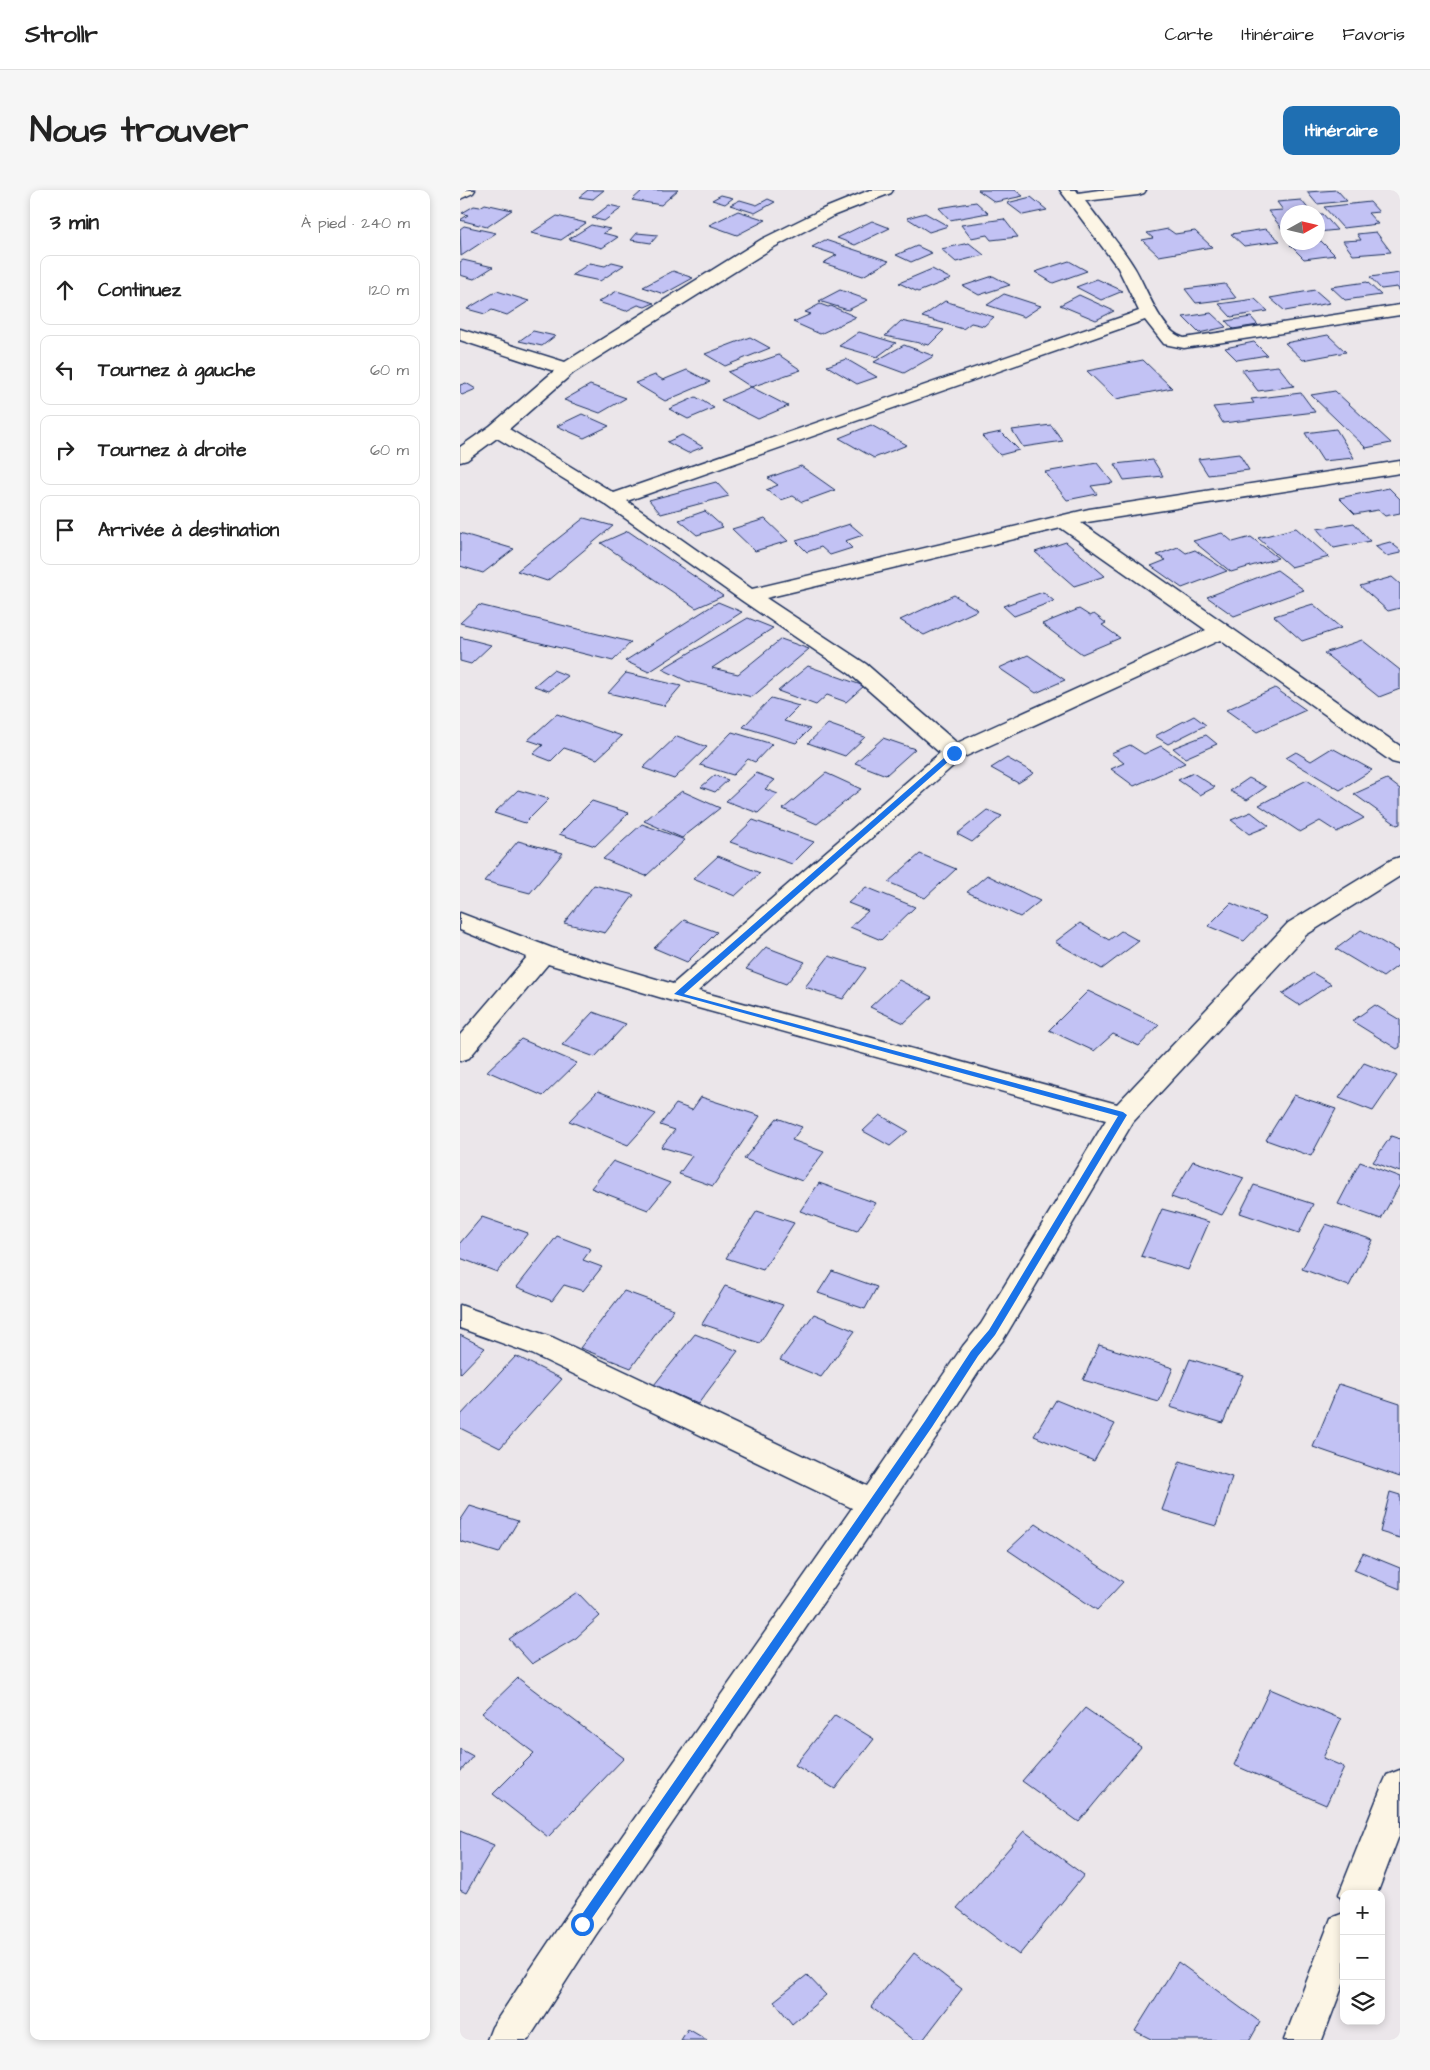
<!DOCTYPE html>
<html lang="fr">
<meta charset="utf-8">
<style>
body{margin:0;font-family:"Architects Daughter",sans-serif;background:#f6f6f6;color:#222}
.controls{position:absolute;right:15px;bottom:15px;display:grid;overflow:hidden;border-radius:10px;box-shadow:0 2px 8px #0003}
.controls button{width:45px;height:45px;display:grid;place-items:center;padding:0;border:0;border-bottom:1px solid #e0e0e0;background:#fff;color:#222;font:25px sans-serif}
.compass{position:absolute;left:820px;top:15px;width:45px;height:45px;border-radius:50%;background:#fff;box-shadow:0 2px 8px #0003;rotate:82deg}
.stop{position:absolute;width:15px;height:15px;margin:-11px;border:4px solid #1a73e8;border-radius:50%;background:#fff}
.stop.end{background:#1a73e8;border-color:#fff;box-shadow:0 1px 5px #0008}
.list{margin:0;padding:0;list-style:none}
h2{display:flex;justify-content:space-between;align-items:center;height:65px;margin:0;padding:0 20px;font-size:21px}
h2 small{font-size:16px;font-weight:400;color:#767676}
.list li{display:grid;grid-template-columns:32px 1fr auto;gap:15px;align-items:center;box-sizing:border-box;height:70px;margin:0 10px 10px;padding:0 10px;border:1px solid #e0e0e0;border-radius:10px}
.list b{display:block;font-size:19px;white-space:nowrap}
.list em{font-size:16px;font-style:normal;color:#767676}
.icon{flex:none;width:28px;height:28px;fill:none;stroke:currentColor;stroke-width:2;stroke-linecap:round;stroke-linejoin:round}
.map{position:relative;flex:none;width:940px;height:1850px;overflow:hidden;border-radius:10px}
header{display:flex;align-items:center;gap:30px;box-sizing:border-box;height:70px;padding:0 25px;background:#fff;border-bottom:1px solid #e0e0e0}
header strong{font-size:24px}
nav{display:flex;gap:28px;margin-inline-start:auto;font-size:18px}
.intro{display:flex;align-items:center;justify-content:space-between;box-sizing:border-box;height:120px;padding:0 30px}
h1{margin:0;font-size:35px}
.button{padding:12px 22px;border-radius:10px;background:#1f6fb2;color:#fff;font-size:18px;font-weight:700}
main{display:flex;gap:30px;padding:0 30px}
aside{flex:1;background:#fff;border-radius:10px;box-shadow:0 2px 8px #0003}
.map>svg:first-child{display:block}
</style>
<header>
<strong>Strollr</strong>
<nav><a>Carte</a><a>Itinéraire</a><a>Favoris</a></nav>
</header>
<div class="intro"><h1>Nous trouver</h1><a class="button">Itinéraire</a></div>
<main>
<aside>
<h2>3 min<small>À pied · 240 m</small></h2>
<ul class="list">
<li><svg class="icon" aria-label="ahead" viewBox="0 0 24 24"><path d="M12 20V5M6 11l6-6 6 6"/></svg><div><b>Continuez</b></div><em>120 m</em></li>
<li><svg class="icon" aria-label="left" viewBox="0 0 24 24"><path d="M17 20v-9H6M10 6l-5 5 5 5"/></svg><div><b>Tournez à gauche</b></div><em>60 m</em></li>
<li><svg class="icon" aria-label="right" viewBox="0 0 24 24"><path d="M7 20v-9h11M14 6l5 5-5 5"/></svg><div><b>Tournez à droite</b></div><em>60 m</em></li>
<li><svg class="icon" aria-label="arrive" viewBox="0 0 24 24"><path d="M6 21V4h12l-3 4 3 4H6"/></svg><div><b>Arrivée à destination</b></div></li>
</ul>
</aside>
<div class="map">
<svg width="940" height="1850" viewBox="0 0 940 1850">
<rect width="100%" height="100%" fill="#ebe6ea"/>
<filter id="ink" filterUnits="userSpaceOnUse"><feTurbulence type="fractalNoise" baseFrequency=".02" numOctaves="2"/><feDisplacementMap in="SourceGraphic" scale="10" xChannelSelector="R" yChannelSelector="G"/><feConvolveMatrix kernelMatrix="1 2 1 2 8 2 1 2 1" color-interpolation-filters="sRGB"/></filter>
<g filter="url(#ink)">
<path fill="#c2c2f4" stroke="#1b2f5e" d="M128 0H144L133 9 119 7Z
M183 0H218L201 15 172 10Z
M518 0H555L563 6 535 12Z
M877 0 887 11 857 14 847 2Z
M261 5 273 8 265 14 252 10Z
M571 7 587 20 563 25 547 13Z
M308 9 315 12 295 23 270 15 280 10 297 15Z
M841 10 851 22H828L827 45 808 21 823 20 817 12Z
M516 12 528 23 490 30 479 18Z
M910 12 919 22 908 23 918 34 883 38 864 17Z
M25 14 52 20 27 37 0 30 8 25 2 23 14 16 20 17Z
M149 15 162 18 144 31 132 28Z
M278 21 306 30 277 45 249 35Z
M465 23 488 36 469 42 447 28Z
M858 24H863L877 40 858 42Z
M97 26 126 33 101 50 71 43Z
M544 29 558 47 531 50 527 45 511 48 501 35Z
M412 31 430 38 395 55 377 48Z
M131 35 150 39 143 43 158 47 142 58 109 49Z
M4 36 36 43 1 66 0 39Z
M708 39 715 44 735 41 752 57 699 66 682 50 693 48 687 43Z
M806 39 820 51 784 56 771 44Z
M916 42 931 62 893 65 883 51 901 50 897 44Z
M177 43 198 45 191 53 171 50Z
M365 50 429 71 403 86 363 73 377 65 352 57Z
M858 51H861L875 65 844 69 830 55Z
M509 53 524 65 496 72 481 59Z
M457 56 472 63 451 72 436 65Z
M3 70 33 77 14 89 0 85V72Z
M609 71 627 81 593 93 575 82Z
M152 72 164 75 140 91 112 85 130 73 145 76Z
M472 79 491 89 458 102 439 93Z
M213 81 233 88 204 104 183 97Z
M940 83V101L937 97 921 99 910 87Z
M533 86 550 95 519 105 503 96Z
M637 89 663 101 641 110 616 97Z
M907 92 921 105 885 110 871 97Z
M765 94 776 108 736 113 725 99Z
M380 100 408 110 388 120 359 111Z
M855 100 870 113 825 121 810 108Z
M37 101 69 111 47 125 32 120 25 124 7 119Z
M157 101 194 113 185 117 178 115 166 121 138 112Z
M544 104 581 116 564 127 527 115Z
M619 105 654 121 636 130 600 115Z
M795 109 808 121 771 127 759 114Z
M485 111 534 127 524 136 511 133 503 139 462 127Z
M360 114 368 117 371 116 396 127 360 144 333 132 351 124 345 122Z
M751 123 766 137 739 143 723 127Z
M791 127 798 135 773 139 766 131Z
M441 131 484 140 469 155 425 146Z
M73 141 95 146 82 156 59 151Z
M399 142 436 153 417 167 379 156Z
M868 145 886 162 843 170 825 153Z
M290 147 310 158 265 176 245 164Z
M794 152 807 165 777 170 765 158Z
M444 155 474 166 444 183 414 172Z
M319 165 341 180 291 197 268 182Z
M386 169 417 187 397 194 367 176Z
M683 170 712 198 656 209 627 181Z
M818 176 834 196 798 201 782 180Z
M227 180 250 192 205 211 175 193 195 185 203 190Z
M6 193 16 199 2 205 0 203V195Z
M130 195 166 208 140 223 104 210Z
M291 197 328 216 298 229 261 210Z
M875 201 931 253 906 258 851 205Z
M841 203 855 222 763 233 753 217 794 213 791 209Z
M236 207 254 218 228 229 209 219Z
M122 224 149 236 124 248 97 236Z
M411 235 447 255 414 268 379 248Z
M591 235 603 251 563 257 552 240Z
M876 239 894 268 863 271 845 243Z
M541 242 559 260 540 265 522 246Z
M222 245 243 257 228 263 207 252Z
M779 264 789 280 748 285 738 269Z
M693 270 703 286 664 290 655 274Z
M637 273 653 293 631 296 637 304 607 310 585 282Z
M341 276 375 300 342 312 333 306 321 310 306 300 318 295 308 288Z
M256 292 269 306 201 324 189 310Z
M929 298 940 309V323L925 326 918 320 895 324 879 308Z
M245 321 263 337 237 345 219 330Z
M124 328 153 336 87 391 57 381Z
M305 329 328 351 295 361 272 339Z
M894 333 910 351 874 358 857 339Z
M390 334 403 345 385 351 392 358 370 365 361 357 347 362 336 351Z
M836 338 869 367 831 377 798 348Z
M168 341 263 406 236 418 141 353Z
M0 343 54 359 23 383 0 376Z
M762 343 773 352 791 347 818 368 771 382 733 351Z
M606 352 645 386 614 396 575 362Z
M930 352 940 360V363L927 366 915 356Z
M718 357 726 363 735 360 767 381 722 398 691 376 706 370 697 365Z
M817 380 844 400 774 426 747 407Z
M932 387 940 394V418L928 421 900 396Z
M583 402 594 411 554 426 543 416Z
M494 405 518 420 464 445 440 430Z
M258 412 282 422 189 482 165 471Z
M853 414 881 438 842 451 814 426Z
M19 415 171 452 153 471 0 433Z
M619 419 630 426 634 424 646 433 642 435 660 448 622 464 582 434Z
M288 428 313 438 252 478 278 484 321 449 349 459 292 507 227 491 202 479Z
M0 447 31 455 11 474 0 471Z
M902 450 940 480V499L919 507 864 463Z
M568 465 605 490 576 503 539 478Z
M348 476 404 496 386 512 367 505 356 515 318 501Z
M93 480 108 486 89 501 74 496Z
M166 483 221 496 204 516 148 503Z
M815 498 846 520 797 542 766 520Z
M311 508 339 516 324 531 350 539 336 553 283 537Z
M97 524 162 546 137 569 104 558 91 571 73 564 83 555 68 550Z
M734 526 746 535 708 554 695 546Z
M368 534 405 547 385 566 348 553Z
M272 542 312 554 295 572 288 569 273 585 240 575Z
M746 545 757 554 725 568 713 558Z
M217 546 247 557 214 589 183 578Z
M423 548 455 559 426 585 395 573Z
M670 555 684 564 701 556 725 573 674 596 651 579 664 573 651 563Z
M872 558 912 580 880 600 826 568 836 562 851 571Z
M547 568 574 583 558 593 531 578Z
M296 583 315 590 305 599 318 604 298 623 266 611Z
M366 583 401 599 357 634 323 619Z
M733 583 755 597 740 605 718 590Z
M255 585 268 590 255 602 241 597Z
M789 588 806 597 787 610 770 601Z
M927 589 940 599V634L937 635 894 604Z
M847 590 904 628 877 642 860 631 840 642 799 615Z
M58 600 89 609 65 633 34 623Z
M222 601 260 618 222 648 184 631Z
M132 611 169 623 135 656 99 644Z
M527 620 542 626 512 652 497 644Z
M791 622 809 636 789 644 771 630Z
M293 630 354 652 332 674 270 652Z
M182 634 225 650 186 686 143 669Z
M58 651 103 663 70 703 24 691Z
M460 664 496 679 465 708 428 692Z
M258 666 300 683 275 706 233 689Z
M527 685 580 711 560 727 507 702Z
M134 695 174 705 145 743 104 733Z
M406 697 455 717 421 750 390 737 408 721 388 713Z
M771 713 806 728 784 751 748 736Z
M224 730 257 742 227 772 194 758Z
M620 733 649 750 661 741 679 751 642 779 595 752Z
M901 740 940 762V774L923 787 876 759Z
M306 757 345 772 326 794 286 779Z
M369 766 406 778 383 809 345 797Z
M853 783 871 794 839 815 822 804Z
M439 790 472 807 444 833 410 817Z
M628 801 699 835 679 856 653 844 634 861 589 840Z
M915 815 940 830V857L937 859 892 831Z
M133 822 166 834 135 867 102 855Z
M61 849 117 873 83 906 27 881Z
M904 873 937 886 913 921 879 908Z
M138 901 196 924 168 955 109 931Z
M834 905 876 919 851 966 806 950Z
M241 907 300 926 253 996 219 984 232 966 201 957 215 940 200 935 216 914 232 920Z
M420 925 448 941 430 956 403 941Z
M317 928 342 937 332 950 364 962 342 991 284 969Z
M931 946 940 949V982L913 972Z
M153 971 210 993 188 1020 131 998Z
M733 971 784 988 762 1025 711 1007Z
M900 972 940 987V994L921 1029 878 1014Z
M359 993 416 1013 397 1041 340 1021Z
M794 995 853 1014 839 1043 780 1023Z
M702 1019 749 1032 728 1080 681 1066Z
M297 1021 334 1033 303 1080 266 1068Z
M22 1027 68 1043 37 1082 0 1068V1053Z
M866 1034 913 1050 889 1096 842 1079Z
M97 1046 131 1059 123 1070 142 1077 123 1101 104 1095 92 1111 57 1097Z
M372 1081 417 1097 405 1119 358 1103Z
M265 1096 323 1115 300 1153 242 1134Z
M164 1101 214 1119 171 1178 120 1158Z
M354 1124 395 1141 361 1187 320 1170Z
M235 1144 278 1161 238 1214 194 1195Z
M0 1145 25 1158 0 1184Z
M639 1155 713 1178 699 1212 623 1190Z
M56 1166 102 1189 40 1258 0 1238V1226Z
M730 1169 783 1185 763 1233 710 1217Z
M879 1194 940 1214V1287L853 1257Z
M596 1210 655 1234 634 1271 574 1246Z
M720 1271 772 1287 756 1336 702 1320Z
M930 1302 940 1305V1348L920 1342Z
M10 1316 58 1331 39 1363 0 1351V1331Z
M576 1334 663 1392 637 1420 548 1360Z
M903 1363 940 1378V1399L894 1380Z
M117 1402 140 1426 116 1448 72 1474 49 1449Z
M58 1488 164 1568 88 1647 33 1604 74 1563 22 1523Z
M810 1499 881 1529 863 1568 884 1577 866 1615 774 1575Z
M625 1518 681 1557 619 1632 562 1591Z
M375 1525 414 1549 375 1599 335 1575Z
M0 1559 13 1566 0 1582Z
M0 1641 34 1655 6 1703 0 1700Z
M564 1641 624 1685 559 1765 497 1718Z
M454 1763 502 1799 463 1850H454L411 1817Z
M718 1772 800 1832 790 1850H693L675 1841Z
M347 1785 366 1805 332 1834 314 1811Z
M228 1839 247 1850H221Z"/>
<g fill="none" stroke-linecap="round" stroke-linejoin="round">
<g stroke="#1b2f5e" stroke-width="3">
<path id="minor" d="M0 0H15L13 3 0 9Z
M410 0H433L431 3 375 25 314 57 113 183 49 239 154 303 679 121 658 78 600 0H616L618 3 639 0H686L684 3 678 5 625 11C641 33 660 54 674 77 686 96 701 143 724 148L940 115V125L724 158 704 154 685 130 167 311 292 399 629 319 940 271V283L621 333 940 556V574L932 572 760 450 502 568 238 801 657 914 828 733 931 670 940 667V686L846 745 673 932 543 1150 525 1172 479 1243 135 1746 68 1850H27L32 1837 109 1722 392 1318 72 1164 0 1138V1115L94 1148 407 1296 503 1156 521 1134 646 930 209 810 88 774 9 868 0 871V845L67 767 0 740V723L92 758 213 794 480 563 390 484 281 410 145 314 37 248 7 270 0 272V257L30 236 94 181 0 150V139L105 172 302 49 363 19ZM601 338 746 440 497 553 406 474 306 408Z
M940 1580V1643L917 1704H884V1714L879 1704 922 1596 927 1585Z
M884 1723V1792L862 1850H824L871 1728Z"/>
</g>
<use href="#minor" fill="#fcf5e5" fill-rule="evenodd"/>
</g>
</g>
<path fill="#1a73e8" d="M492 561 498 563 224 804 663 922 667 925 535 1145 518 1166 472 1237 126 1737 122 1739 118 1737 116 1734 118 1730 465 1231 511 1161 529 1140 658 926 214 804Z"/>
</svg>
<div class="controls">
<button>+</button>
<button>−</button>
<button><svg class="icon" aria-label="layers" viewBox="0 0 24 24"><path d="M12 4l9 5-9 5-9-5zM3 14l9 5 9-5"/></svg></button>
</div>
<svg class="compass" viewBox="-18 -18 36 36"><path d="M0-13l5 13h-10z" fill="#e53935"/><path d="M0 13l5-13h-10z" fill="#767676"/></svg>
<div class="stop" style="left:122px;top:1734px"></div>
<div class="stop end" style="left:494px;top:563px"></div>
</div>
</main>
